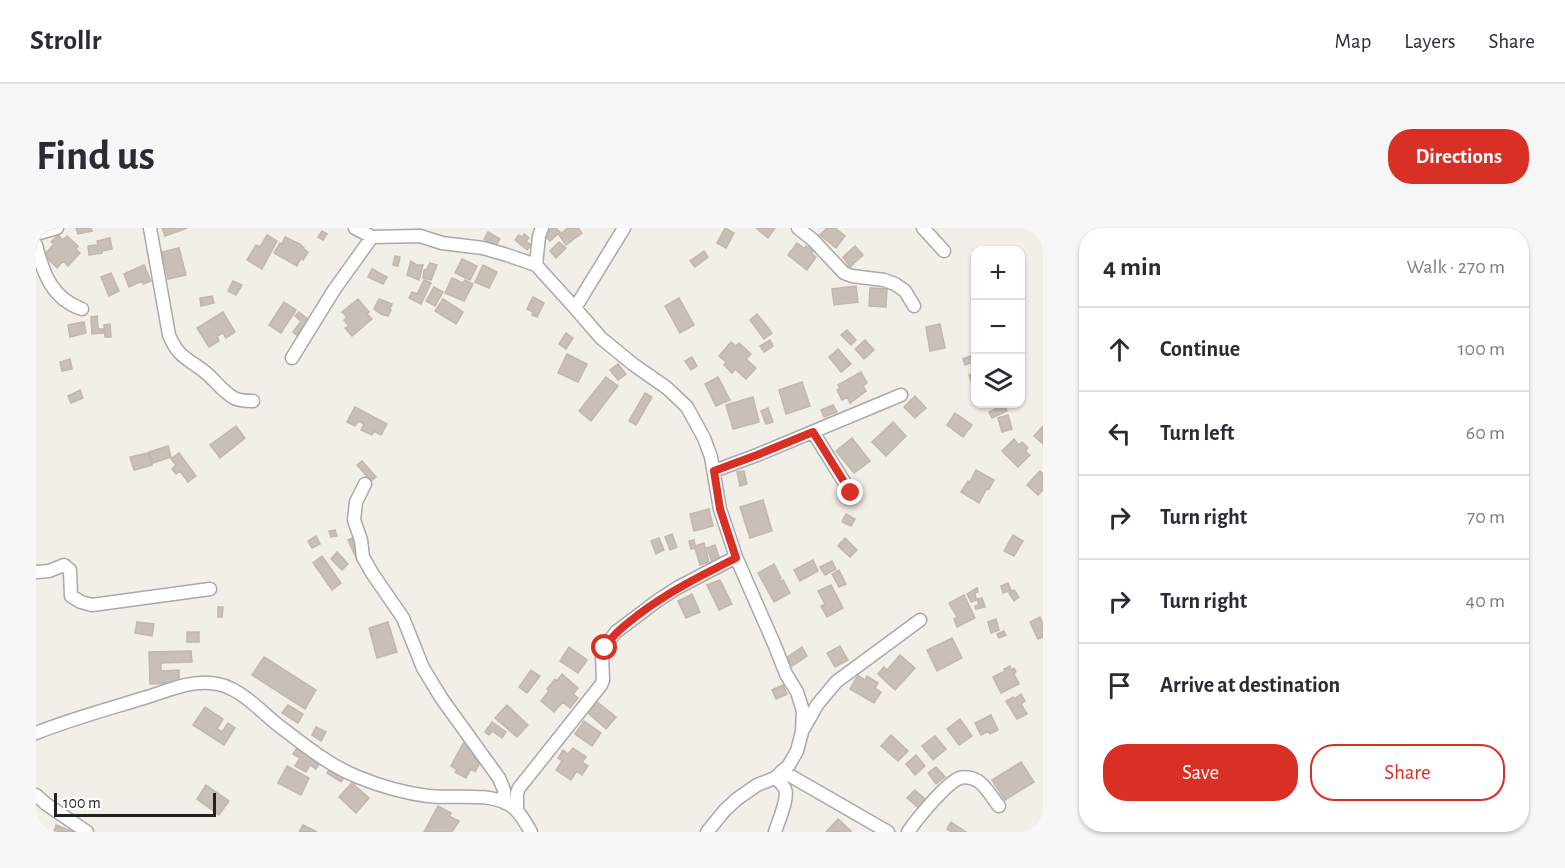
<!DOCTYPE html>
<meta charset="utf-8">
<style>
body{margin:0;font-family:"Alegreya Sans",sans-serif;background:#f7f7f7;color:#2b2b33}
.controls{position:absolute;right:18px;top:18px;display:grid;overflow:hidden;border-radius:12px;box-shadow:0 2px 4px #0004}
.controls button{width:54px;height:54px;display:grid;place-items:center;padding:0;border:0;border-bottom:2px solid #e1e1e2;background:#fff;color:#2b2b33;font:30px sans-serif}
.scale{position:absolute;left:18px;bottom:15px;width:162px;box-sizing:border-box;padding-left:6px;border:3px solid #222;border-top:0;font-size:16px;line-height:21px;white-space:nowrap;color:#222;-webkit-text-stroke:4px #fff;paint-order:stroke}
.stop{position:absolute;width:18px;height:18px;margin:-14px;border:4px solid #d93025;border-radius:50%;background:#fff}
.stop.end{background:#d93025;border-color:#fff;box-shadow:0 2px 6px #0008}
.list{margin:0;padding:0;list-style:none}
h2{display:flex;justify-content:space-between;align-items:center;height:78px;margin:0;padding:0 24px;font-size:26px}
h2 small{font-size:20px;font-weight:400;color:#7c7c81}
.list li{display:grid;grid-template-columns:39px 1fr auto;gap:18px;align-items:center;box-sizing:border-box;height:84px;padding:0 24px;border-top:2px solid #e1e1e2}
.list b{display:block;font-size:22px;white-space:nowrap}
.list em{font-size:20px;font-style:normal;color:#7c7c81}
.actions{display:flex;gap:12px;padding:18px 24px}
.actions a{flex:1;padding:14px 0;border:2px solid #d93025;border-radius:24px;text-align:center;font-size:21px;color:#d93025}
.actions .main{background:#d93025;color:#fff}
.icon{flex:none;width:33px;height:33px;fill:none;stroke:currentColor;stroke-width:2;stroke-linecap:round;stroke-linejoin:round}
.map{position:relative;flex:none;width:1007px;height:604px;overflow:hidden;border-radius:24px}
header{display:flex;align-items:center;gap:36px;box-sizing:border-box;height:84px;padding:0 30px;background:#fff;border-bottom:2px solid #e1e1e2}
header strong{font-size:28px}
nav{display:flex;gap:33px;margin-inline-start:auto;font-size:21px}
.intro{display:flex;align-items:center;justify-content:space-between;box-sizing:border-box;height:144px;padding:0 36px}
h1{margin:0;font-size:42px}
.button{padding:15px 27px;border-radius:24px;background:#d93025;color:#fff;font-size:21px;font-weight:700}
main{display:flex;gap:36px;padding:0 36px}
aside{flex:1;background:#fff;border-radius:24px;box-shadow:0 2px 4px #0004}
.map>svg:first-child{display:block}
</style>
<header>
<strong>Strollr</strong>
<nav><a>Map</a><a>Layers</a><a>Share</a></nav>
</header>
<div class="intro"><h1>Find us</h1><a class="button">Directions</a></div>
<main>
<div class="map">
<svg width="1007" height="604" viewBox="0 0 1007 604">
<rect width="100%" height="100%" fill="#f2efe9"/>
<path fill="#c7bfb8" stroke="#c4b6ab" stroke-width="1.5" d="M40 0H55L56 3 42 6Z
M126 0H151L129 8Z
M515 0H520L524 4 514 13 508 7Z
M532 0H542L546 5 530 17 523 7Z
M689 0 698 5 690 20 681 15Z
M720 0H739L732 10Z
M791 0H799L809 8 800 20 784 7Z
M286 3 291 6 287 12 282 9Z
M452 4 464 11 459 19 448 11Z
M488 6 493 10 490 13 495 17 491 22 479 12 483 7 486 9Z
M22 7 27 12 31 8 42 18 40 21 44 25 32 38 27 33 21 40 8 27 18 16 15 14Z
M231 7 241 13 226 41 211 32 220 17 224 19Z
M249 9 264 16 268 20V21L272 24 267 32 265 30 261 38 238 25 244 15 246 16Z
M74 10 76 21 66 23V25L53 27 52 18 62 17 61 13Z
M523 14 530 20 520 30 514 23Z
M761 15 768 20 770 18 777 23 776 26 780 29 771 42 752 27Z
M819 18 827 27 814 39 807 29Z
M143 20 150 47 132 51 126 24Z
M668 23 672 29 659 39 654 33Z
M359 28 364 29 362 38 357 37Z
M426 31 441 38 434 52 419 45Z
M375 33 381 37H387L383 52 371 47Z
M394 35 401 37 395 52 387 50 388 42 391 41Z
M108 37 115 53 107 56 106 53 93 59 88 46Z
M447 37 461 44 453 60 439 54Z
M336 41 351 49 347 56 332 49Z
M75 45 83 63 73 68 65 49Z
M416 50 427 55 429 52 437 56 428 73 409 65Z
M388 52 395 55 385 76 373 70 376 64 381 66Z
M197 53 206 57 200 67 192 63Z
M820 58 822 74 798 77 796 61Z
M398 59 407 64 399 78 390 73Z
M834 60 851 61 850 79 833 78Z
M176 68 178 75 165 78 164 70Z
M497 69 508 75 501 89 496 87 497 84 491 81Z
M643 70 658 97 644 105 629 78Z
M322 71 333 84 331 86 336 91 316 108 309 100 313 98 308 92 311 89 306 84Z
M343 71 356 76 354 81 355 82 352 88 345 86 338 81Z
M407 71 427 84 420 96 399 83Z
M248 74 260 82 245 105 233 97Z
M187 84 199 104 190 110 187 105 181 108 183 113 173 119 161 100Z
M263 84 277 95 263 109 257 104 265 93 259 88Z
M721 86 736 105 728 111 714 92Z
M61 88 62 101H67V105L56 106 55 89Z
M48 94 50 105 34 109 32 97Z
M74 96 75 109H69L68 97Z
M904 96 909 120 894 123 890 99Z
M811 102 820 112 815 117 805 107Z
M530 105 537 110 530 121 523 116Z
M734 112 737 118 728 124 724 118Z
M829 112 838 122 828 131 819 121Z
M695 114 700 118 703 115 715 126 710 131 720 140 710 151 699 141 696 145 688 137 690 134 683 128Z
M802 121 815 136 805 144 793 129Z
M531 126 551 136 542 154 522 145Z
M939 126V133L929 137 927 131Z
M656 129 661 138 655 142 649 133Z
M34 131 36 141 26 143 24 134Z
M582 136 590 146 582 152 574 142Z
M825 144 831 155 827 158 830 163 814 175 811 169 806 172 801 162 804 160 802 157Z
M938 146 939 157 937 158 933 147Z
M570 149 582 158 555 193 543 183Z
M682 149 694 172 680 178 669 156Z
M766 154 774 178 750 186 743 162Z
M44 162 47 170 35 175 32 168Z
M609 165 616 169 600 197 593 193Z
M879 168 890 180 879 190 868 179Z
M717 169 723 194 697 201 690 177Z
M797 177 801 184 788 189 785 182Z
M968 177 971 183 956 190 953 184Z
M319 179 351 196 345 207 338 203 336 207 325 202 328 196 322 193 319 198 311 194Z
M732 180 737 194 730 196 725 183Z
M919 185 936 197 927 209 911 197Z
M972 187 976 201 966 204 962 190Z
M857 194 870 208 850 228 836 214Z
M200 198 209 210 184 230 174 217Z
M1007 198V216L998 208Z
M816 210 834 233 818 245 800 223Z
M978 211 983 217 986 214 992 220 989 223 994 227 982 239 966 223Z
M132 218 135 229 117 235 113 224Z
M112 225 116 237 98 242 94 229Z
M143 225 160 248 152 254 144 243 140 246 136 241 140 237 135 231Z
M326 233 340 249 335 253 321 237Z
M940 242 958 252 953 261 951 260 943 275 925 264 932 253 934 254Z
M708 243 711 256 704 258 701 244Z
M1004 243 1007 246V262L1002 267 991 257Z
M727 272 736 303 714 310 704 279Z
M673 281 677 298 658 303 654 286Z
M810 286 819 291 815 298 806 294Z
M299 302 301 308 295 309 293 303Z
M636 306 641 319 634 322 629 309Z
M977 307 987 313 978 328 968 323Z
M280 308 284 316 276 320 272 313Z
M316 310 327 332 322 334 312 312Z
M623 310 628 322 620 326 615 313Z
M809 310 821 322 814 329 802 318Z
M658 312 659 318 668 315 673 334 664 337 659 320 655 321 653 313Z
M679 317 684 332 676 334 671 320Z
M301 324 312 336 306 342 295 331Z
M286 328 305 355 296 362 277 335Z
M777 332 782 343 764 353 758 342Z
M796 333 800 341 789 347 784 339Z
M738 336 745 350 743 351 744 353 747 352 754 365 738 374 722 345Z
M803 342 810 356 803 359 796 346Z
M684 352 696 376 683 382 671 357Z
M972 355 975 362 967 365 965 358Z
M795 357 807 380 791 389 785 378 789 376 782 363Z
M941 360 942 364 939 365 940 372 935 374 931 366Z
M978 362 983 369 978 373 973 365Z
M656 366 664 384 650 390 642 373Z
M928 367 939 390 921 399 918 391 921 389 913 375Z
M946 370 949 379 940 381 939 378 943 377 941 371Z
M182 379H187L186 389H182Z
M1004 389 1007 396V409L1002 411 994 394Z
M960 391 963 402 955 405 952 394Z
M101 394 118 396 116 408 99 405Z
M352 394 361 424 341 430 333 400Z
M968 403 970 407 963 410 961 406Z
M151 404H163V414H151Z
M916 410 926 430 901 443 891 422Z
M804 418 812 432 799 439 791 425Z
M533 419 551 432 542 445 524 433Z
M766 419 771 428 756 438 750 430Z
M155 423 156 434 125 435V443L143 442V455L114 456 113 424Z
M864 427 879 440 859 462 842 446 848 439 851 442Z
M228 429 280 462 269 481 216 447Z
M974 438 975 442 978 440 980 444 978 446 983 456 965 465 957 449 969 443 968 441Z
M495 442 504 448 491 465 483 459Z
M526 446 542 460 537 466 542 470 534 480 527 474 518 484 505 473 513 463 511 461 519 451 521 453Z
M822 447 829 452 831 448 842 455 839 460 845 464 838 475 814 461Z
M747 457 751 466 740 471 736 462Z
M985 466 989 473 985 476 991 486 981 491 970 473 977 469 978 471Z
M560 473 580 489 570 501 551 484Z
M252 477 267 486 262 495 246 485Z
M471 477 492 497 481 509 459 490Z
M169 479 187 491 181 501 186 504 192 495 199 500 188 517 157 497Z
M955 487 962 502 954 506 953 503 945 507 939 495Z
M924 491 936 508 923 517 911 501Z
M548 493 565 505 556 518 539 506Z
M456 494 470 504 466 510 456 503 453 507 449 504Z
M280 499 290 504 285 513 276 507Z
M855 507 872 523 862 533 845 518Z
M899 508 910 521 897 532 886 518Z
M429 512 442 524 439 530 445 533 439 544 435 541 430 550 419 544 421 542 415 538Z
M263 517 286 531 280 541 274 537 270 544 259 538 264 530 257 526Z
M537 520 550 529 546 534 552 538 546 547 541 543 535 552 520 542 526 533 522 530 527 522 532 526Z
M880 527 889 538 879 547 870 536Z
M985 534 998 554 969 572 956 552Z
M251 538 273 550 265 567 242 555Z
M295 539 309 548 305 554 291 545Z
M900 539 909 549 900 556 892 545Z
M316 555 333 570 320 585 303 569Z
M170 557 193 573 183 587 161 571Z
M879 562 891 573 884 581 871 570Z
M402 578 415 585 413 588 423 593 416 604H388Z
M802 591 815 603 814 604H790Z
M915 594 930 604H916L911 601Z
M20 597 38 604H18Z
M267 597 281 604H263Z"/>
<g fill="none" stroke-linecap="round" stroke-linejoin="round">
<g stroke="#a9a9a9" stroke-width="15">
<path id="minor" d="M114 0 133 107C142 129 151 130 169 144 179 152 187 164 198 170 204 173 210 173 217 173
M319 0 336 9 384 8 406 15 447 20 471 27 500 37 539 80 565 110 598 137 631 160 651 179 668 210 675 229 684 281 700 329 739 418 750 446 761 464 767 483 766 504 761 523 753 537 739 550 721 557 701 571 689 582 671 604
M762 0 777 12 808 45 816 48 848 52 859 56 869 63 878 78
M887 0 908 23
M0 6 21 0
M0 17C7 45 16 71 46 81
M500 37 503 8 506 0
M539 80 588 0
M256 130 298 62 336 9
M777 204 815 265
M678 243 721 227 865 167
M329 256 320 274 318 292 325 312 327 329 336 345 367 390 387 440 406 471 463 550 468 562 469 575
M0 344 13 343 28 337 34 342 35 368 45 374 56 377 174 361
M768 500 781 477 800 454 884 392
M0 505C35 491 72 481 108 470 129 464 151 453 174 455 201 456 222 481 242 497 267 516 292 537 322 549 344 558 368 565 392 568 416 571 450 564 472 576 483 582 489 594 495 604
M746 543 852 604
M0 567 10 576 51 604
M481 583V565L483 560 565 457 567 452 566 427 573 413 580 404 621 373 641 360 700 329
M739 604C742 594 753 570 749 561 747 557 743 553 739 550
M872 604C880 592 911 554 924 550 929 548 937 550 942 553 950 558 957 571 963 578"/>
</g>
<use href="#minor" stroke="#fff" stroke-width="12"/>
</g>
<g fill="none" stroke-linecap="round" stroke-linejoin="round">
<path stroke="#d93025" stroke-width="8" d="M569 420C577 406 589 397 602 387 632 364 666 347 700 330L684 281 678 243 721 227 777 204 815 265"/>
</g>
</svg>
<div class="controls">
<button>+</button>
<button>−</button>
<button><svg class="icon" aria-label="layers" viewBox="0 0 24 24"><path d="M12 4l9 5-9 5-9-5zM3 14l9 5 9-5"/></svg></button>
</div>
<div class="scale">100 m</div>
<div class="stop" style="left:569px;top:420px"></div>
<div class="stop end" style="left:815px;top:265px"></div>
</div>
<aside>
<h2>4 min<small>Walk · 270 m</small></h2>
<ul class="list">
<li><svg class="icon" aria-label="ahead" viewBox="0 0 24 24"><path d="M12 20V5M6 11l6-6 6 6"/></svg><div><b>Continue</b></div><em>100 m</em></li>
<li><svg class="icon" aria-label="left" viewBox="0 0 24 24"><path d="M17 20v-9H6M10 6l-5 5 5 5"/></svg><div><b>Turn left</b></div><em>60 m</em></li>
<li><svg class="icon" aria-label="right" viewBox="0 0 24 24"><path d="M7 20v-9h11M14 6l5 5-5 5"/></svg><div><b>Turn right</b></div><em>70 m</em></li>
<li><svg class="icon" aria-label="right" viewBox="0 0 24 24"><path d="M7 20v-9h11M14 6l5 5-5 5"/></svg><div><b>Turn right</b></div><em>40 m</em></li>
<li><svg class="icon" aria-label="arrive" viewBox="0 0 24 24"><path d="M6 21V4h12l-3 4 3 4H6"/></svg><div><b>Arrive at destination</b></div></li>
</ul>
<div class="actions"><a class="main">Save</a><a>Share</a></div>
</aside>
</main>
